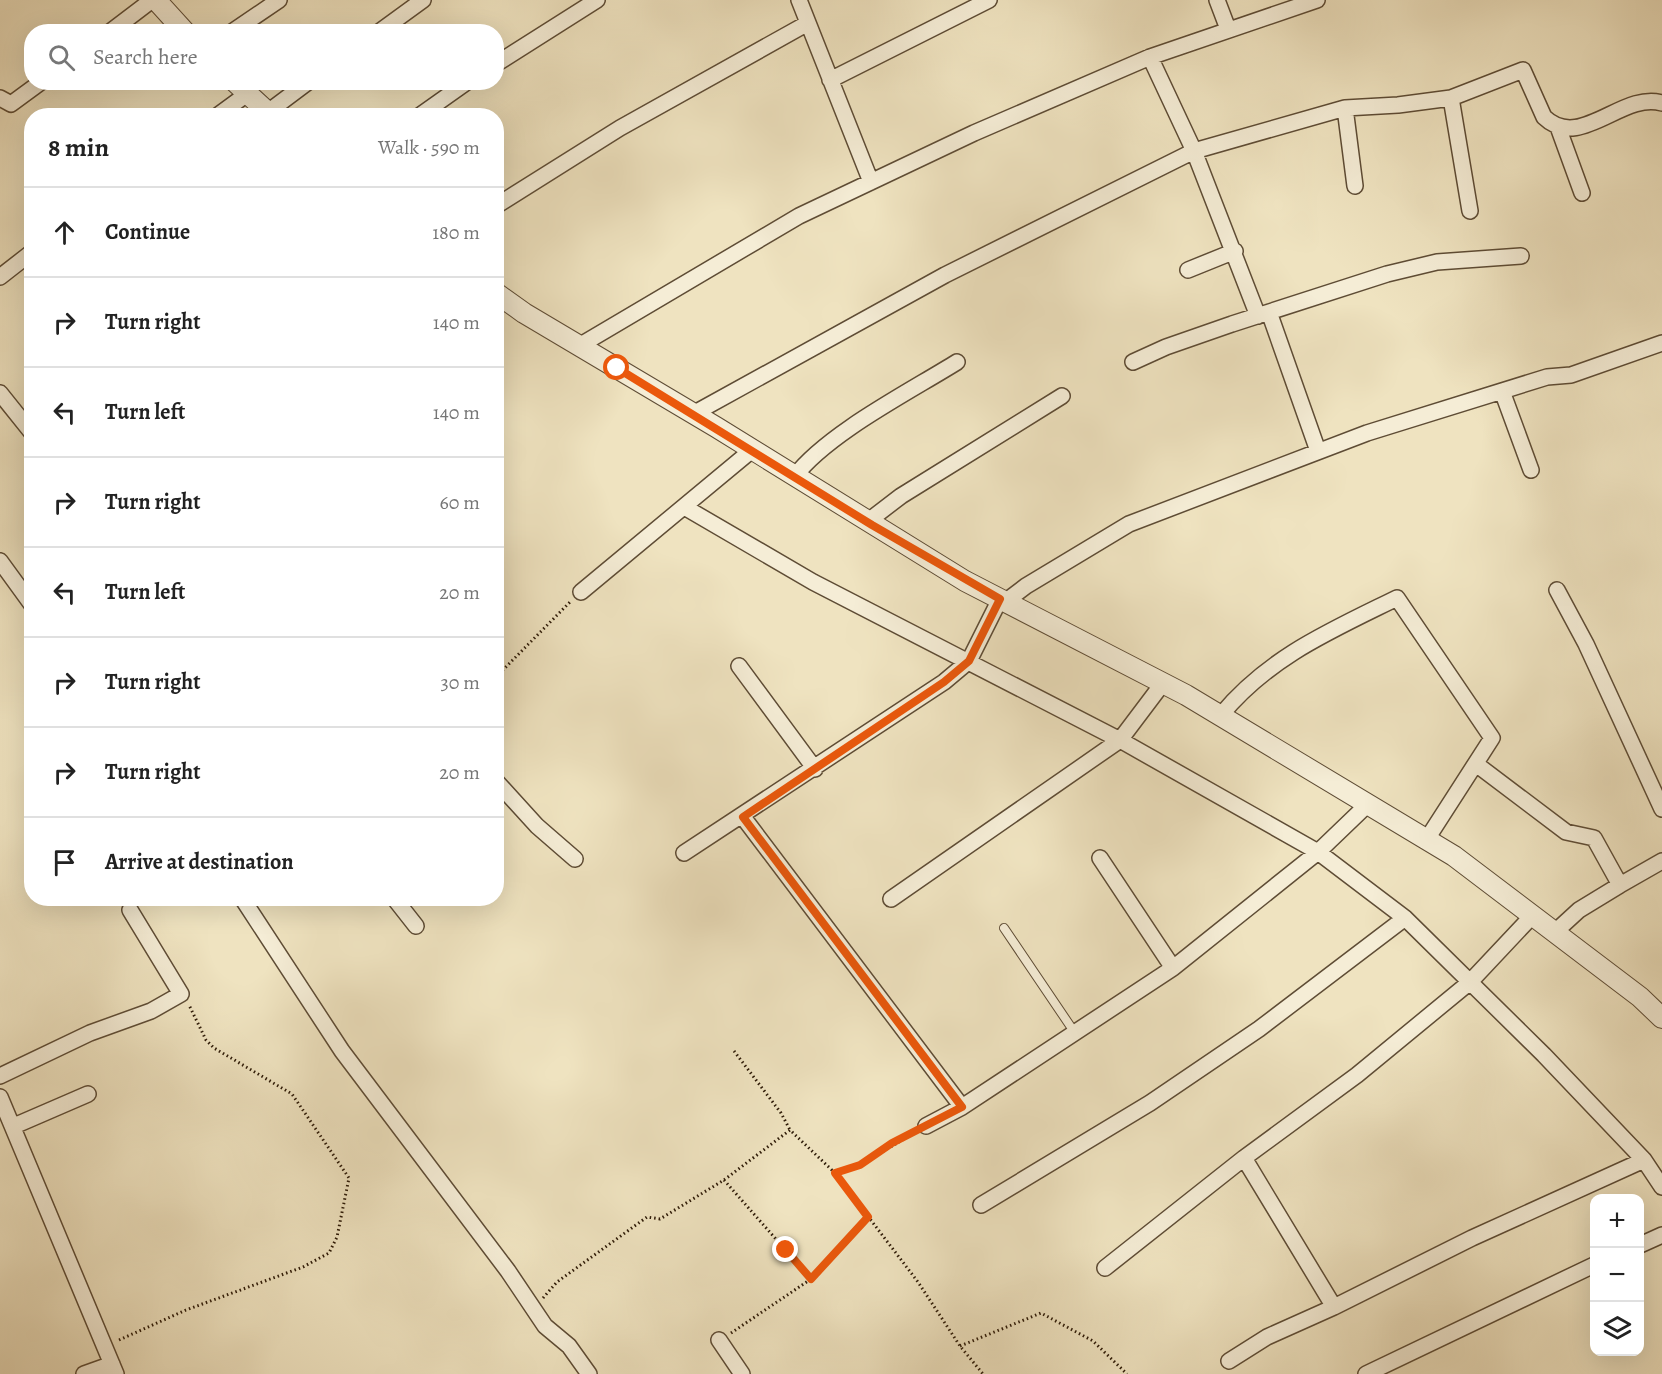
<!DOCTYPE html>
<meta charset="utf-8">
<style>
body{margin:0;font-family:Alegreya,serif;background:#f6f6f6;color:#222}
.controls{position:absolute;right:18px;bottom:18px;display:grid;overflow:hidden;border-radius:12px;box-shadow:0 6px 24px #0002}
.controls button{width:54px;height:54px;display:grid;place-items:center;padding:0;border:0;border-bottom:2px solid #e0e0e0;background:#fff;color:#222;font:30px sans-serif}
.stop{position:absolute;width:18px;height:18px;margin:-14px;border:4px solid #ea580c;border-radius:50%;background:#fff}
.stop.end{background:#ea580c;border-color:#fff;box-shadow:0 2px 6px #0008}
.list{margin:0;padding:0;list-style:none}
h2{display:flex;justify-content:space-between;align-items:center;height:78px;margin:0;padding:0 24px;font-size:26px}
h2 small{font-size:20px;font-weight:400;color:#767676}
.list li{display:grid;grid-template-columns:39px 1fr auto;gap:18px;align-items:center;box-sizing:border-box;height:90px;padding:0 24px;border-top:2px solid #e0e0e0}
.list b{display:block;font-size:22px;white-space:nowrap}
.list em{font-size:20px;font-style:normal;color:#767676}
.icon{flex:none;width:33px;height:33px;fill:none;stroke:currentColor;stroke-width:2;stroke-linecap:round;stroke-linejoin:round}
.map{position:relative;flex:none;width:1662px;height:1374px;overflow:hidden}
.search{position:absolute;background:#fff;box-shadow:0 6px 24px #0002;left:24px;top:24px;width:480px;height:66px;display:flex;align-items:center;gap:15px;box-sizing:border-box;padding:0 21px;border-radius:24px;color:#767676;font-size:22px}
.panel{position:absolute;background:#fff;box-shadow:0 6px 24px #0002;left:24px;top:108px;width:480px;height:798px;border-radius:24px}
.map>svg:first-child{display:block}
</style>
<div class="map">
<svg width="1662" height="1374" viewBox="0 0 1662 1374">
<rect width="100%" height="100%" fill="#efe3c0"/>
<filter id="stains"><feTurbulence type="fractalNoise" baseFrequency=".00333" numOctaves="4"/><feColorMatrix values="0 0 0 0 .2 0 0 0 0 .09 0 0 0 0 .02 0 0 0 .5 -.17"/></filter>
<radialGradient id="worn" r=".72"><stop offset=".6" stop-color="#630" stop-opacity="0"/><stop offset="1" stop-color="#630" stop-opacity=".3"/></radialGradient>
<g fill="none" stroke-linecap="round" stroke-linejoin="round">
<g stroke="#5e4c35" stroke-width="10">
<path id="service" d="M1004 928 1075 1033"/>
</g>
<g stroke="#5e4c35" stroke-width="18">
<path id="minor" d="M799 0 871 182
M1217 0 1228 29
M110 32 152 0
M232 32 279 0
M379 32 423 0
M1150 57 1194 151 1258 316
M496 64 597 0
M830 80 989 0
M0 98 11 104 41 82
M1451 98 1470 211
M1345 108 1355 186
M268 112 308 82
M217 116 247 94
M419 116 467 82
M1558 127 1582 193
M496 206 620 128 808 23
M1188 270 1235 251
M0 277 32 252
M1269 312 1318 451
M579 346 799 216 974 133 1150 57 1317 0
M1133 362 1166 347 1232 324 1387 274 1437 262 1521 256
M1502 391 1531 470
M0 393 32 433
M693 414 945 275 1194 151 1345 108 1398 105 1451 98 1523 70 1544 117C1580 152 1622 91 1662 103
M794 477C828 433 909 392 957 362
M686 508 813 582 1120 740 1318 852 1405 918 1544 1055 1644 1160 1662 1187
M867 522 901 496 1062 396
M0 561 32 605
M1557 590 1586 644 1662 809
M581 592 752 450
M1005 602 1026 586 1129 524 1367 433 1547 377 1571 375 1662 343
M739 666 815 769
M1221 715C1269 657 1330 631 1397 598L1492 738 1427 839
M1476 764 1566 832 1594 838 1620 885 1579 910 1555 932
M496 781 537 826 575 859
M743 817 962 1107
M684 853 944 682 969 661 1000 599
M1100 858 1173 968
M1620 885 1662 861
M242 898 342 1051 508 1271 545 1326 569 1346 589 1374
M394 898 416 926
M891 899 1120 740 1163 683
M0 1076 90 1033 151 1011 181 994 130 910
M0 1097 116 1374
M14 1126 88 1094
M926 1126 962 1107 1173 968 1318 852 1368 804
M1244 1158 1334 1307 1472 1238 1644 1160
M981 1205 1150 1103 1259 1029 1405 918
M1640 1245 1662 1235
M1105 1268 1244 1158 1357 1075 1470 982 1533 915
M719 1340 742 1374
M1229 1361 1267 1337 1334 1307
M84 1374 112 1364
M1366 1374 1594 1265"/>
</g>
<g stroke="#5e4c35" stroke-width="22">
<path id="tertiary" d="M156 0 185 32
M235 82 272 116
M496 293 524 313 716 427 965 581 1186 695 1454 856 1640 997 1662 1018"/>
</g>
<path stroke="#2d1a07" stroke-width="3" stroke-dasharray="1.5 3" stroke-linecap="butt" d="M496 677 571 601
M734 1051 781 1113 790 1130
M835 1173 918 1282 960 1346 983 1374
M724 1180 811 1279
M543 1298 557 1282 647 1217 660 1219 724 1180 790 1130 835 1173 860 1165 914 1133
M731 1333 811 1279 868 1217
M119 1340 186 1310 303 1267 329 1253 337 1237 349 1178 292 1094 214 1048 206 1040 189 1005
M960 1346 1041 1313 1093 1341 1127 1374"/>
<use href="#service" stroke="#f5edd6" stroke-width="8"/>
<use href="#minor" stroke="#f5edd6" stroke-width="15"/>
<use href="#tertiary" stroke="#f5edd6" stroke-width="20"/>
</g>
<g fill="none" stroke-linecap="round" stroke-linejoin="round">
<path stroke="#ea580c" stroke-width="8" d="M617 368 872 525 1000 599 969 661 944 682 743 817 962 1107 892 1143 860 1165 835 1173 868 1217 811 1279 786 1250"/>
</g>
<rect width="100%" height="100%" filter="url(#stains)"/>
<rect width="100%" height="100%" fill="url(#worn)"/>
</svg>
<div class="controls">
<button>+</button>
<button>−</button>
<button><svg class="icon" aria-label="layers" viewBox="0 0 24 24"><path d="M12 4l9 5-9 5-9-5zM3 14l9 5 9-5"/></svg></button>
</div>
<div class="stop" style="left:617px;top:368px"></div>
<div class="stop end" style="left:786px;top:1250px"></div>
<div class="search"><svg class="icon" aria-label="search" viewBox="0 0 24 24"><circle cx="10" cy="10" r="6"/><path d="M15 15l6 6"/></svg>Search here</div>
<section class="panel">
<h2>8 min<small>Walk · 590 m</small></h2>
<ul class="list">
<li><svg class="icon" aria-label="ahead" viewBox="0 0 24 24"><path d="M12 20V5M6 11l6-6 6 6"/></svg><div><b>Continue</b></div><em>180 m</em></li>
<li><svg class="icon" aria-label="right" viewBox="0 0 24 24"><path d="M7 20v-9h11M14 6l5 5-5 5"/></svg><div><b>Turn right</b></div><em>140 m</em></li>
<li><svg class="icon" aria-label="left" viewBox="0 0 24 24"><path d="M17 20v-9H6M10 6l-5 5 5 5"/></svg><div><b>Turn left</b></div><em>140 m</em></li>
<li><svg class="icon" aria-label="right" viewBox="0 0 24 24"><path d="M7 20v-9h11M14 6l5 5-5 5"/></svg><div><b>Turn right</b></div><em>60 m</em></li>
<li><svg class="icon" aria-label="left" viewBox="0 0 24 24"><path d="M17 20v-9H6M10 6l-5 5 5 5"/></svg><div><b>Turn left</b></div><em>20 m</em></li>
<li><svg class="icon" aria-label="right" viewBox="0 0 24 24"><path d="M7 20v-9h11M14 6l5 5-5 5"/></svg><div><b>Turn right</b></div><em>30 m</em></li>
<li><svg class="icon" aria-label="right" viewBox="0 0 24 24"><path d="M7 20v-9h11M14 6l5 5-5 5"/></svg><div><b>Turn right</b></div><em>20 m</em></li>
<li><svg class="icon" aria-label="arrive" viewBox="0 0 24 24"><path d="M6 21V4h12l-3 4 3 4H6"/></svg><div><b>Arrive at destination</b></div></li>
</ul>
</section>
</div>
